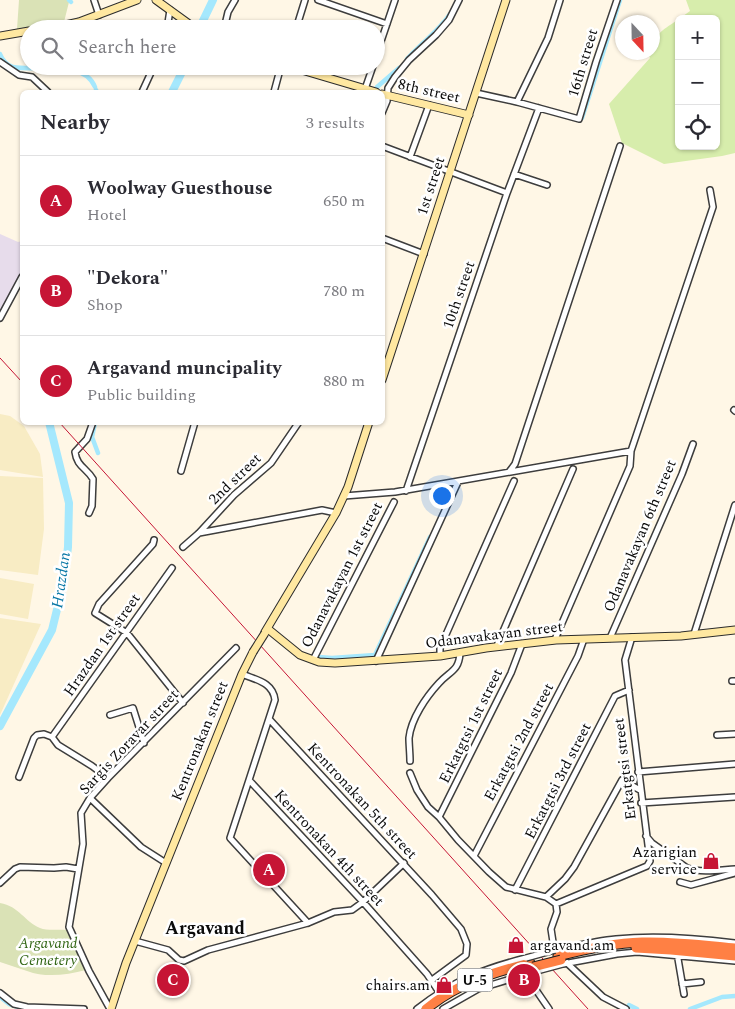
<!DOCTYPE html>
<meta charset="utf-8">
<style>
body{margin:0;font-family:Spectral,"Noto Sans Armenian",serif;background:#f7f7f7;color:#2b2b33}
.controls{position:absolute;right:15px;top:15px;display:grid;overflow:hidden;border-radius:8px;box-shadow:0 1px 4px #0004}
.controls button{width:45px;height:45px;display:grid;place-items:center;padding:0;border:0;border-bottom:1px solid #e1e1e2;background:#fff;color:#2b2b33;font:25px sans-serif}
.compass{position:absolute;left:615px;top:15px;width:45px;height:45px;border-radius:50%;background:#fff;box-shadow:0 1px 4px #0004;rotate:158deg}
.you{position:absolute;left:441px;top:495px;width:18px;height:18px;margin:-12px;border:4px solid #fff;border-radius:50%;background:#1a73e8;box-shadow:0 0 0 8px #1a73e833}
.badge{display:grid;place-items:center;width:32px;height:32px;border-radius:50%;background:#c61535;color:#fff;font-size:16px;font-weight:700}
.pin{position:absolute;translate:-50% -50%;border:2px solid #fff;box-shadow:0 1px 5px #0006}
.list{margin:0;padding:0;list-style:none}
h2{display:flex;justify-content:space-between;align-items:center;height:65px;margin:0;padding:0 20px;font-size:21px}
h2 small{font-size:16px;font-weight:400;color:#7c7c81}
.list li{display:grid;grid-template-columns:32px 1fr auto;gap:15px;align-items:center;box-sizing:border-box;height:90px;padding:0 20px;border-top:1px solid #e1e1e2}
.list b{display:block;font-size:19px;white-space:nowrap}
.list p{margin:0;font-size:16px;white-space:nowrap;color:#7c7c81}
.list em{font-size:16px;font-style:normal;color:#7c7c81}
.icon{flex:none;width:28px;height:28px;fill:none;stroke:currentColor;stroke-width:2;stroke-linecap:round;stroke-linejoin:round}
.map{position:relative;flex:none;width:735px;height:1009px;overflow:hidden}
.search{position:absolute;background:#fff;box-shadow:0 1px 4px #0004;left:20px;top:20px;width:365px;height:55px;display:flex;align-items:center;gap:12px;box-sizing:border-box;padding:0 18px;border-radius:28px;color:#7c7c81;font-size:19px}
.panel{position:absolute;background:#fff;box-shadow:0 1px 4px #0004;left:20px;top:90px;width:365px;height:335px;border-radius:8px}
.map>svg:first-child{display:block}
</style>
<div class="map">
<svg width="735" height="1009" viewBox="0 0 735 1009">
<rect width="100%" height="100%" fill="#fff7e6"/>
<path fill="#e7dceb" d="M0 234 18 242 22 241V262L21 264 22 265V275L0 315Z"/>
<path fill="#f8ecc4" d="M0 414 10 416 24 426 40 454 43 477 0 470Z
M0 476 43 478 44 529 38 575 0 570Z
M0 578 34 584 28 619 0 614Z
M0 618 41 624 0 715Z"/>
<path fill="#d7edac" d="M686 0H735V153L722 156 664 164 622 143 609 104 650 58 649 56 650 53 652 52C652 34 665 29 679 19V146H716V19H679L690 11Z"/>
<path fill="#dae2b6" d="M19 0H68L69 2 64 22 17 29Z
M0 903C19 906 25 922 40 928 47 931 59 929 67 930L86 970C66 975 46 978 27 971 18 968 9 965 0 962Z"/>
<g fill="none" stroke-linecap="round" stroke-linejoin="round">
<path stroke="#a5e8fd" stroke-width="4.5" d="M69 0 71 2
M0 54C2 59 7 66 13 67 37 72 83 58 95 87
M407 59C421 43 439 31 450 14
M377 87 399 68
M96 90 97 92
M582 118 620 0
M95 423 92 437 98 453
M319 657 332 658 375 655 430 537
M0 997 9 1004 21 1008
M629 1005 637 1009
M690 1009 722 997 735 996"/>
<path stroke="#a5e8fd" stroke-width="8" d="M199 29 213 0
M172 92 185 66
M0 726 52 630 64 581 68 547 69 503 49 422"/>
<g stroke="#3d3d3d" stroke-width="8">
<path id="street" d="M94 0 99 15
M318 0 387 24
M167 29 170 10
M224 29 228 12 235 0
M296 29 305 0
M376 56 395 0
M0 62 19 75 32 77 48 92
M142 92 154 66
M274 92 281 66
M364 92 373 66
M476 93 517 102 579 119 596 62 617 0
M517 102 548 38 560 0
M382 113 387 101 388 88 395 77 409 60 436 35 449 20 459 0
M382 146 507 193
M410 157 429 105
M514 174 547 185
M382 238 424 254
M0 318 22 277
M734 410 735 411
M181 471 195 422
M509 472 515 464 620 146
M406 491 507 193 539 108
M344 496 395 492 631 451
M89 513 92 506 93 479C86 467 77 467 75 452L87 439 93 422
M199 533 322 510 336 513
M154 540 153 544 99 604 95 613 127 633 183 703
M183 547 199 533 234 495 271 463 299 422
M694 634 735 505
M610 638 682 474 693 444
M556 640V637L630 466 631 451 713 207 710 190
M497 647 498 643 573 469
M440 656V648L514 481
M313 660 394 502
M376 661 458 482
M242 674C256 680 273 682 275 700L249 780 363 902 427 974 439 992
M732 681H735
M110 715 133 708 144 743
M270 720 432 895 461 929 467 944 466 955 432 980
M717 735 735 734
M52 737 172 568
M410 761C410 753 409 745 409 738 411 719 426 697 439 683 450 671 459 671 460 653
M638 772 735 764
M410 773 417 790 428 807 439 817 458 840 489 872 506 887 546 897 556 904
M19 777 34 738 37 735 44 734 52 737 58 745 92 766 108 778
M249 780 230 838 308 923
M90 798 141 847 166 863
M641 803 735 797
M439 817 511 673 522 644
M646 836 652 843 687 868C702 873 719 870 735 869
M474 856 578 656 584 639
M680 882 691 885 735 873
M0 883 15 869 20 867 54 868 66 867 78 869
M515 890 615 696 629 690
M546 897 565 879 574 867 622 780 640 790
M556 904 647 866 650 861 625 660 632 637
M556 904 557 912 551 929 553 942 557 950
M135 941 168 950 179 960 184 961 208 950 308 923 334 912 352 910 363 902 404 863
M555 950C575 946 595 941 616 939 656 935 695 938 735 943
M677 953 684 994
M567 963 603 997 626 1009
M563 964 617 954 637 952 735 961
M525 974 549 1009
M682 984 701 982
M0 993 14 1004 27 1007 84 1009
M110 1009 89 971 69 927 83 844 81 813 90 798 108 778 236 648
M417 1009C453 981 482 969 526 958
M443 1009 478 989 537 971"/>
</g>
<g stroke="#2c2c2c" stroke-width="9">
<path id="secondary" d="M156 0 196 29
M47 29 79 22 137 0
M0 36 29 31
M288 66 376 92
M382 94 469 115
M382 380 506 0
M268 629 300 655 319 662 335 663 440 656 486 648 556 640 681 636 735 630
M265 632 336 513 348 487 369 422
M111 1009 126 963 242 674 253 652"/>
</g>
<g stroke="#1b1b1b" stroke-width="11">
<path id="highway" d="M636 948 671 950 735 956
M558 956C585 949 613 943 642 942 673 941 704 945 735 948
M426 1009C456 984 493 972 530 963"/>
</g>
<use href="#street" stroke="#fff" stroke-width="5"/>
<use href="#secondary" stroke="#ffe8a1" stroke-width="7"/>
<use href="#highway" stroke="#ff8044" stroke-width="9"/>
<path stroke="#c61535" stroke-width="1" d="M0 358 22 382
M59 422 588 1009"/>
<g stroke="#3d3d3d" stroke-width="8" stroke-linecap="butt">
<path id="street-bridge" d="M526 958 555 950
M537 971 563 964"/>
</g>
<g stroke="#2c2c2c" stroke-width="9" stroke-linecap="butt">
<path id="secondary-bridge" d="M253 652 265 633"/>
</g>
<g stroke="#1b1b1b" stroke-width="11" stroke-linecap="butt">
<path id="highway-bridge" d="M533 967 561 960"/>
</g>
<use href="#street-bridge" stroke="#fff" stroke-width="5"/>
<use href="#secondary-bridge" stroke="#ffe8a1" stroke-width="7"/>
<use href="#highway-bridge" stroke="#ff8044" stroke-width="9"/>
</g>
<defs>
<g id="shop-bare" transform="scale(1.35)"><path d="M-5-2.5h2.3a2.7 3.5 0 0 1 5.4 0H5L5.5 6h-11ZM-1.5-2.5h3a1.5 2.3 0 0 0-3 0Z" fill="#c61535" stroke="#fff" stroke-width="2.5" paint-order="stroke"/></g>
</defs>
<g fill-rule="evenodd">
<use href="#shop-bare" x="711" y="861"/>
<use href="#shop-bare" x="516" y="945"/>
<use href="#shop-bare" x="444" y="985"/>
</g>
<g text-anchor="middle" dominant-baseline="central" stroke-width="5" stroke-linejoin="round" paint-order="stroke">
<rect fill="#fff" stroke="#545454" stroke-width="1" x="457.5" y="968.5" width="35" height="23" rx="4"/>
<g font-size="14" font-weight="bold" fill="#0a0a0a">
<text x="475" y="980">Մ-5</text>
</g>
<g font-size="15" fill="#0a0a0a" stroke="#fff">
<text transform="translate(583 63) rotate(-73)">16th street</text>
<text transform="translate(429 91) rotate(13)">8th street</text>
<text transform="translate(431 186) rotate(-72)">1st street</text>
<text transform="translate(459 295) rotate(-71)">10th street</text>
<text transform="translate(235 479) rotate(-44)">2nd street</text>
<text transform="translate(640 536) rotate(-67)">Odanavakayan 6th street</text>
<text transform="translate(342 575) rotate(-63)">Odanavakayan 1st street</text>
<text transform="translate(494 635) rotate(-7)">Odanavakayan street</text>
<text transform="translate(102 645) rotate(-55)">Hrazdan 1st street</text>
<text transform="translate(471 726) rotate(-64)">Erkatgtsi 1st street</text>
<text transform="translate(200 741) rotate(-68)">Kentronakan street</text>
<text transform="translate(129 742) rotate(-47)">Sargis Zoravar street</text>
<text transform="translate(519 742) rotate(-62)">Erkatgtsi 2nd street</text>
<text transform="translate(625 769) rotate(-97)">Erkatgtsi street</text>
<text transform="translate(558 781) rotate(-63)">Erkatgtsi 3rd street</text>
<text transform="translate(362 801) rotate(47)">Kentronakan 5th street</text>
<text transform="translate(329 848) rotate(47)">Kentronakan 4th street</text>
</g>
<g font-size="15" fill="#0a0a0a" stroke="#fff" text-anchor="end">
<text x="697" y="852">Azarigian<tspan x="697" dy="17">service</tspan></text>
<text x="530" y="945" text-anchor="start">argavand.am</text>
<text x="430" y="985">chairs.am</text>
</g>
<g font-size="15" font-style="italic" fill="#316615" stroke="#fff">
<text x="48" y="943">Argavand<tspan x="48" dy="17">Cemetery</tspan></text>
</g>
<g font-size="16" font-style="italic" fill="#0877a6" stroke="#fff">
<text transform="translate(61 580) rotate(-82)">Hrazdan</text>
</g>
<g font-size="18" font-weight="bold" fill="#0a0a0a" stroke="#fff">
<text x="205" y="928">Argavand</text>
</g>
</g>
</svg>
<div class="controls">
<button>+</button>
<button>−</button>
<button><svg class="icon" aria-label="locate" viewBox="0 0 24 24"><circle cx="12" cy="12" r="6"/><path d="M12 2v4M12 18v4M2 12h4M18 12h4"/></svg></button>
</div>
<svg class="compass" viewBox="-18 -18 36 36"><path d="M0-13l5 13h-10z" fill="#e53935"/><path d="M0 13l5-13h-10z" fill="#7c7c81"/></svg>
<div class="you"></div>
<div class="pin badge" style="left:269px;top:870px">A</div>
<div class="pin badge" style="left:524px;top:980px">B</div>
<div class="pin badge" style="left:173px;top:980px">C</div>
<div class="search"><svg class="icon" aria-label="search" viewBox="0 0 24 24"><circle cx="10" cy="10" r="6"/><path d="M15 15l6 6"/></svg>Search here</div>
<section class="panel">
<h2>Nearby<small>3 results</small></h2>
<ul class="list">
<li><span class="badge">A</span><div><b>Woolway Guesthouse</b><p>Hotel</p></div><em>650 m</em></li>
<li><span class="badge">B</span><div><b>&quot;Dekora&quot;</b><p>Shop</p></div><em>780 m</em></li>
<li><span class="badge">C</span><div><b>Argavand muncipality</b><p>Public building</p></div><em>880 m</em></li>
</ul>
</section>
</div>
